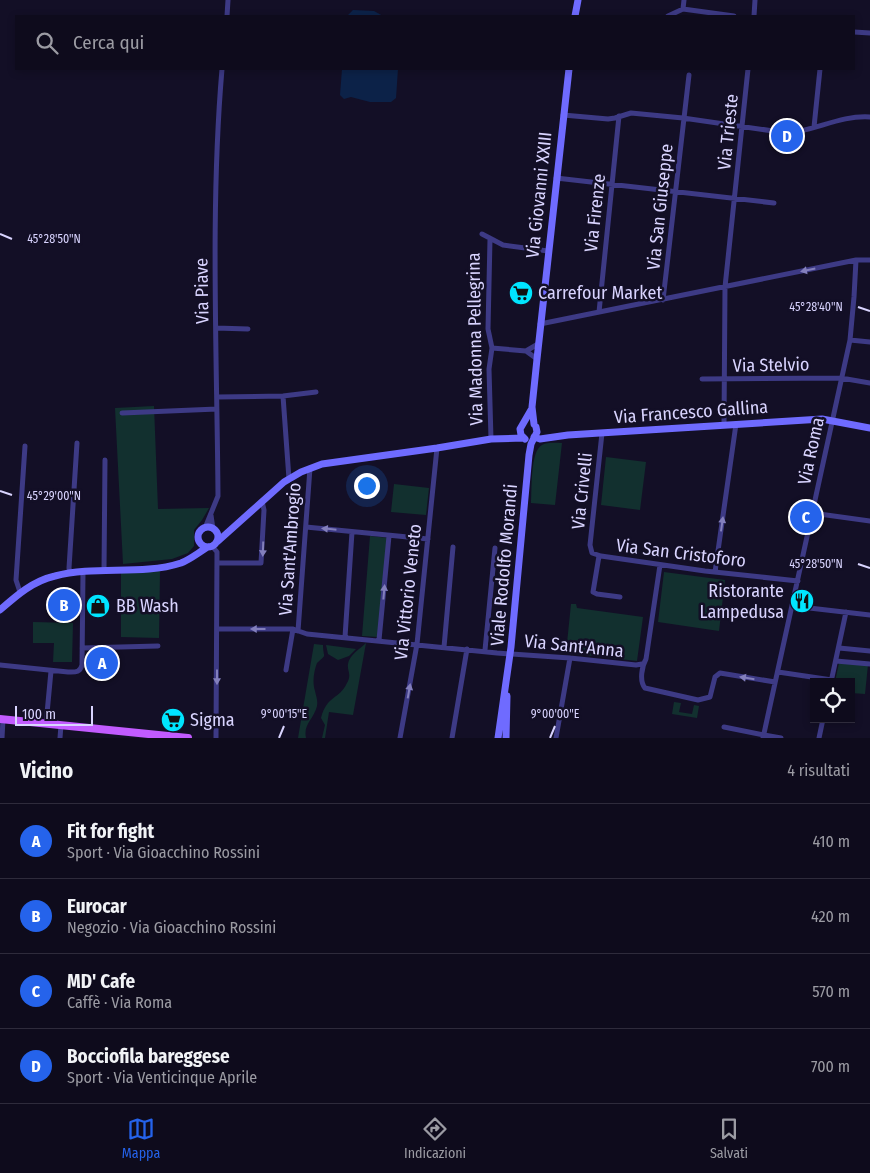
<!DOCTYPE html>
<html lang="it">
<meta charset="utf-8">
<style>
body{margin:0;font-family:"Fira Sans Condensed",sans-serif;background:#171425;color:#f1f3f6}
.controls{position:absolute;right:15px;bottom:15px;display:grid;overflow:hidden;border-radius:0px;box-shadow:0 2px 8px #0003}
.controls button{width:45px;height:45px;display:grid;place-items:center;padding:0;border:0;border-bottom:1px solid #2e2b3b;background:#0e0b1c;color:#f1f3f6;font:25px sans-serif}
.scale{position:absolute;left:15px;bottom:12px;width:78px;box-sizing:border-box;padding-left:5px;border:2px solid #d9d4ff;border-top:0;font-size:14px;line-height:18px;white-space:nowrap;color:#d9d4ff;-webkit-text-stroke:4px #130f26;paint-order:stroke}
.you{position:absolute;left:366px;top:485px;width:18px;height:18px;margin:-12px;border:4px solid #fff;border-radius:50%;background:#1a73e8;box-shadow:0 0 0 8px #1a73e833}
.badge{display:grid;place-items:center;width:32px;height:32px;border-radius:50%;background:#2563eb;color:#fff;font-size:16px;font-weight:700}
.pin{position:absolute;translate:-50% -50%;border:2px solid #fff;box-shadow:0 1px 5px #0006}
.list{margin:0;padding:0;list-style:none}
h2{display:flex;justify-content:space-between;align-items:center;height:65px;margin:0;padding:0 20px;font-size:21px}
h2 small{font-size:16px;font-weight:400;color:#9b9ba3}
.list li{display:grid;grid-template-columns:32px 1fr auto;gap:15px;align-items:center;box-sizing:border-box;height:75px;padding:0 20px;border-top:1px solid #2e2b3b}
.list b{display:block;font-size:19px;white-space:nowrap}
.list p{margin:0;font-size:16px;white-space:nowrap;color:#9b9ba3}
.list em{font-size:16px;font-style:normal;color:#9b9ba3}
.icon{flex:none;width:28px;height:28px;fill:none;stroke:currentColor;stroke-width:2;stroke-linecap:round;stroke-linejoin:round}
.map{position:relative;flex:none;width:870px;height:738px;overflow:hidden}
.search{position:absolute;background:#0e0b1c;box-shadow:0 2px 8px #0003;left:15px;right:15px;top:15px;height:55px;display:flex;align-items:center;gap:12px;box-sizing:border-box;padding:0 18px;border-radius:0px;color:#9b9ba3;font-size:19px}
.sheet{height:365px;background:#0e0b1c}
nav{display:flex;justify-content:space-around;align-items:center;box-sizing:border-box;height:70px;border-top:1px solid #2e2b3b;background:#0e0b1c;font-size:14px;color:#9b9ba3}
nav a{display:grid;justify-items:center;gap:2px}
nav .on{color:#2563eb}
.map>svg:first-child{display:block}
</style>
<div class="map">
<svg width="870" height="738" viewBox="0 0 870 738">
<rect width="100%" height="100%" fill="#130f26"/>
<path fill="#12302f" d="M154 406 158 509 209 508 202 520 194 530V546L188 553 172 559 123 564 115 408Z
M562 443 555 505 531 503C532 490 530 451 542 445 547 442 556 443 562 443Z
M606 457 646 462 640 510 601 505Z
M394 484 429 488 426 515 391 512Z
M370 536 388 538 378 637 362 636Z
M160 571 159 638 121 637V573Z
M664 572 725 580 719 631 658 622Z
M571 604H576L577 608 643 617 637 661 566 653Z
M33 622 73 623 72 662H53L54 643H33Z
M366 643 353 715 329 712 325 738H322L325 725 321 718C327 695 339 700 347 683 352 674 347 671 348 664 349 655 361 648 366 643Z
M314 644 323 645C323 659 328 653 317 663 314 671 312 682 315 691 316 696 318 700 317 706 314 719 303 724 306 738H298Z
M326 645 356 649 349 656 338 660 328 654Z
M839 663 868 665 865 694 851 693V682H835Z
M674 702 681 703 679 712 692 714 694 705 699 706 697 718 672 714Z"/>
<path fill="#0c2248" d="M353 10 374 11 383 16H347Z
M342 69H398L396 98 391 102H370L351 97 344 99 340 95Z"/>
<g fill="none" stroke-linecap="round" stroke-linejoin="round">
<path stroke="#3d3a85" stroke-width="5" d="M683 9 684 0
M227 16 228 0
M668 16 683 9 734 16
M754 16 755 0
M854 32 870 33
M563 115 608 119 615 118 631 113 683 118 787 133C815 131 840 115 870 117
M814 127 820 69
M556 178 774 203
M482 234 503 245 548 251
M490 239 488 329 492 348 489 369 491 439
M663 300 689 75
M599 312 619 116
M540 324 856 260H870
M216 328 248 329
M850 340 870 342
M492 348 526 351
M537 359 526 351 538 344
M702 379 841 378 870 383
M283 396 289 479
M217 397 283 396 316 392
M122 413 217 409
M724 424 725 287 748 69
M602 433 590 545 592 553 601 556 705 571 798 581
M812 513 870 521
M211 515 213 529
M306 527 428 539
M205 528 218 496C217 354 210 210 222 69
M212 546 217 552 216 738
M599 556 593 592 597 594 620 597
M218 563H261L264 510 262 501
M660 565 646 659C642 666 639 681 645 688L698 700 710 697 715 677 720 673 775 682
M104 571 105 460
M715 572 736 424
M70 573 69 568 77 443
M20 592 16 580 25 446
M792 606 870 615
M217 629H293L307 634 497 653 570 658 636 665 642 664
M298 631 310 468
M345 637 352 532
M379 640 389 536
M444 647 453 547
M82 648 158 646
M839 648 870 651
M485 650 495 548
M836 661 870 664
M0 665 68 672C75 672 80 673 82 665L83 573
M286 670 293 629
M778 672 832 680
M831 682 846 612
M46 724 51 671
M724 727 764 735
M764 735 781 738
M2 738 3 719
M60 738 61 725
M400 738 417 644 437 448
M452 738 467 649
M556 738 570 658
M763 738 850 340 854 297 856 260
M819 738 823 719"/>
<path stroke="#6f6bff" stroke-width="7" d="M575 16 578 0
M534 424 532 407 537 359 569 69
M534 437 540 439 568 435 822 419 870 428
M525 439 521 435 520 429 531 410
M198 537a10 10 0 1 1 20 0a10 10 0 1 1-20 0Z
M217 542 284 482 301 472 322 464 437 448 491 439 523 438
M0 610C17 595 33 581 55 576 96 565 141 576 181 563 191 559 199 552 208 547
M498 738 511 647 529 455 531 444 537 432 536 427
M506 738 507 696"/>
<path stroke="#c25bff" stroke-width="8" d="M0 719 188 738"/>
</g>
<defs><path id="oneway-solid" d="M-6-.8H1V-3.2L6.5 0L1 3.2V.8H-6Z" transform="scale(1.25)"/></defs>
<g fill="#837fbc">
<use href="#oneway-solid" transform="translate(808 270) rotate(168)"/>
<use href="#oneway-solid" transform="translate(722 524) rotate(-82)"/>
<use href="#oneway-solid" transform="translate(329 529) rotate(-174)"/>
<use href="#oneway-solid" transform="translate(263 549) rotate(92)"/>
<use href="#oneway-solid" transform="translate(384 592) rotate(-85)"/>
<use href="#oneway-solid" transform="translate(258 629) rotate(-180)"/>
<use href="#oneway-solid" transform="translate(217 677) rotate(90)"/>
<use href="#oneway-solid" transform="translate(747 678) rotate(-171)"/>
<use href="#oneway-solid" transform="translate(409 691) rotate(-80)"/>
</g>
<path fill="none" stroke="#d9d4ff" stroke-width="2" d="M0 234 12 239M858 307 870 311M0 491 12 495M858 564 870 568M279 738 284 726M550 738 555 726"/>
<defs>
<g id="supermarket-disc" transform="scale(1.25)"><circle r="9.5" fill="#00e5ff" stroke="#130f26"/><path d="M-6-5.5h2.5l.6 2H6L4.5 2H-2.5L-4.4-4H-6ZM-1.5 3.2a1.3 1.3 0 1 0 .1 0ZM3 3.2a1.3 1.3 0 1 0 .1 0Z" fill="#111"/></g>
<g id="restaurant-disc" transform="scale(1.25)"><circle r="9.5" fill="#00e5ff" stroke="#130f26"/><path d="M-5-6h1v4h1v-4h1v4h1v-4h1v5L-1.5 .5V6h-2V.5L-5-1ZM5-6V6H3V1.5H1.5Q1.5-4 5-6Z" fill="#111"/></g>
<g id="shop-disc" transform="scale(1.25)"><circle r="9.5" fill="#00e5ff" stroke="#130f26"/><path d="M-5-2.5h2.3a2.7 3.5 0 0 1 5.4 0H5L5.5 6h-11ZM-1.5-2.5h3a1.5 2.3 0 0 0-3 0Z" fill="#111"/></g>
</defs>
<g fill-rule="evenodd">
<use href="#supermarket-disc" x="521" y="293"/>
<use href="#restaurant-disc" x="802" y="601"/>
<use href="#shop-disc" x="98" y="606"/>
<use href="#supermarket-disc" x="173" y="720"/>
</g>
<g text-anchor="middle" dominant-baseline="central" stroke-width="5" stroke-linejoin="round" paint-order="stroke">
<g font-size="18" fill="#d9d4ff" stroke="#130f26">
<text transform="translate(728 132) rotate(-84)">Via Trieste</text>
<text transform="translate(539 195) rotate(-84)">Via Giovanni XXIII</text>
<text transform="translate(660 207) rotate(-84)">Via San Giuseppe</text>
<text transform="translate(595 213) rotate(-84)">Via Firenze</text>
<text transform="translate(202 291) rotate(-91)">Via Piave</text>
<text transform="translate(475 339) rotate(-91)">Via Madonna Pellegrina</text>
<text transform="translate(771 365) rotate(-1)">Via Stelvio</text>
<text transform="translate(691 412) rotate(-4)">Via Francesco Gallina</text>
<text transform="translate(811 451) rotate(-78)">Via Roma</text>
<text transform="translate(582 491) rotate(-84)">Via Crivelli</text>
<text transform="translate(290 549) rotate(-86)">Via Sant'Ambrogio</text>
<text transform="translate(681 553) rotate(7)">Via San Cristoforo</text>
<text transform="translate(504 565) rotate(-85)">Viale Rodolfo Morandi</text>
<text transform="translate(408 592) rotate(-84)">Via Vittorio Veneto</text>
<text transform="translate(574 646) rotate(6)">Via Sant'Anna</text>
</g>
<g font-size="18" fill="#d9d4ff" stroke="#130f26" text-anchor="start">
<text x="538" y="293">Carrefour Market</text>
<text x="784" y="591" text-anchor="end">Ristorante<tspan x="784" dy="21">Lampedusa</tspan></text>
<text x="116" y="606">BB Wash</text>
<text x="190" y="720">Sigma</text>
</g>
</g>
<g font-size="12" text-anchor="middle" fill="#d9d4ff" stroke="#130f26" stroke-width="5" stroke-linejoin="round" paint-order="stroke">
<text x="54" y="243">45°28'50"N</text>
<text x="816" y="311">45°28'40"N</text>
<text x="54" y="500">45°29'00"N</text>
<text x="816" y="568">45°28'50"N</text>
<text x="284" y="718">9°00'15"E</text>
<text x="555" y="718">9°00'00"E</text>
</g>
</svg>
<div class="controls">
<button><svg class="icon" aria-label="locate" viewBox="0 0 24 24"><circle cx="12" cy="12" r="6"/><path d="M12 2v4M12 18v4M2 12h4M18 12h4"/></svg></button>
</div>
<div class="scale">100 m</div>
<div class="you"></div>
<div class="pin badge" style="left:102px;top:663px">A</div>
<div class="pin badge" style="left:64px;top:605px">B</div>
<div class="pin badge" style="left:806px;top:517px">C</div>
<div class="pin badge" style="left:787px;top:136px">D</div>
<div class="search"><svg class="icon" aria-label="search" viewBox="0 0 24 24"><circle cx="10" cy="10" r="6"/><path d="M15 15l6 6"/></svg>Cerca qui</div>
</div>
<section class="sheet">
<h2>Vicino<small>4 risultati</small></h2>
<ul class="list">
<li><span class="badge">A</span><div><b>Fit for fight</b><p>Sport · Via Gioacchino Rossini</p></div><em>410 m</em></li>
<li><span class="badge">B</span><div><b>Eurocar</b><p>Negozio · Via Gioacchino Rossini</p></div><em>420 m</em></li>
<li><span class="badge">C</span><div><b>MD' Cafe</b><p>Caffè · Via Roma</p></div><em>570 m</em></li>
<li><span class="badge">D</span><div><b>Bocciofila bareggese</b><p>Sport · Via Venticinque Aprile</p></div><em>700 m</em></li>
</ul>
</section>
<nav>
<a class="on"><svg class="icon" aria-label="map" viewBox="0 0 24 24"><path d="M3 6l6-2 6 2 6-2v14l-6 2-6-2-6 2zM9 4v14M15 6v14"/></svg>Mappa</a>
<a><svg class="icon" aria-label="directions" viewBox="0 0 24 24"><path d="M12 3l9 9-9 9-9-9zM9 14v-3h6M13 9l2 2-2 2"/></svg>Indicazioni</a>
<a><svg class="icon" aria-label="saved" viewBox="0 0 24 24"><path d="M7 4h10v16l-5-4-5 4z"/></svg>Salvati</a>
</nav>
